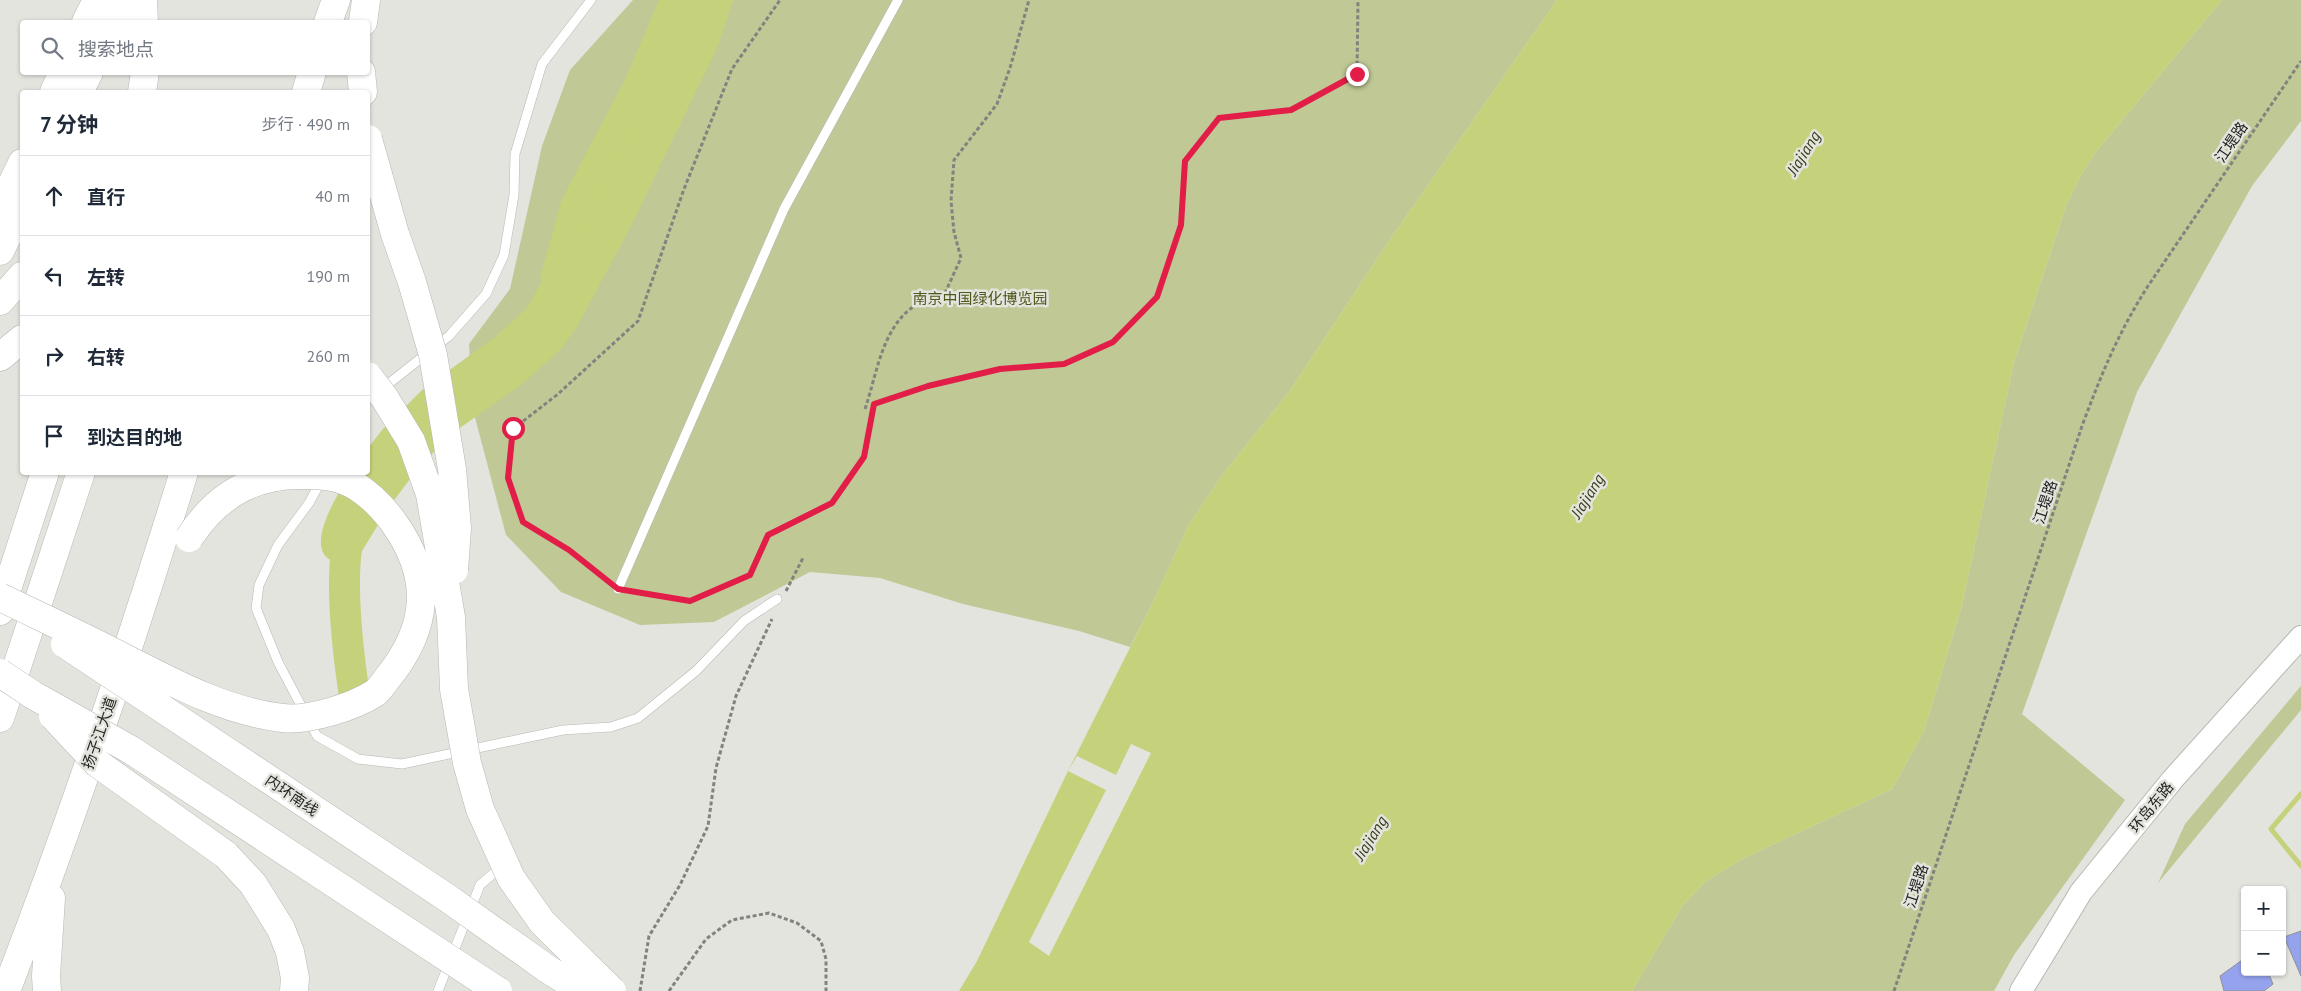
<!DOCTYPE html>
<html lang="zh">
<meta charset="utf-8">
<style>
body{margin:0;font-family:"PT Sans","Noto Sans SC",sans-serif;background:#f2f2f3;color:#1f2937}
.controls{position:absolute;right:15px;bottom:15px;display:grid;overflow:hidden;border-radius:5px;box-shadow:0 1px 4px #0004}
.controls button{width:45px;height:45px;display:grid;place-items:center;padding:0;border:0;border-bottom:1px solid #e0e1e3;background:#fff;color:#1f2937;font:25px sans-serif}
.stop{position:absolute;width:15px;height:15px;margin:-11px;border:4px solid #e11d48;border-radius:50%;background:#fff}
.stop.end{background:#e11d48;border-color:#fff;box-shadow:0 1px 5px #0008}
.list{margin:0;padding:0;list-style:none}
h2{display:flex;justify-content:space-between;align-items:center;height:65px;margin:0;padding:0 20px;font-size:21px}
h2 small{font-size:16px;font-weight:400;color:#747a83}
.list li{display:grid;grid-template-columns:32px 1fr auto;gap:15px;align-items:center;box-sizing:border-box;height:80px;padding:0 20px;border-top:1px solid #e0e1e3}
.list b{display:block;font-size:19px;white-space:nowrap}
.list em{font-size:16px;font-style:normal;color:#747a83}
.icon{flex:none;width:28px;height:28px;fill:none;stroke:currentColor;stroke-width:2;stroke-linecap:round;stroke-linejoin:round}
.map{position:relative;flex:none;width:2301px;height:991px;overflow:hidden}
.search{position:absolute;background:#fff;box-shadow:0 1px 4px #0004;left:20px;top:20px;width:350px;height:55px;display:flex;align-items:center;gap:12px;box-sizing:border-box;padding:0 18px;border-radius:5px;color:#747a83;font-size:19px}
.panel{position:absolute;background:#fff;box-shadow:0 1px 4px #0004;left:20px;top:90px;width:350px;height:385px;border-radius:5px}
.map>svg:first-child{display:block}
</style>
<div class="map">
<svg width="2301" height="991" viewBox="0 0 2301 991">
<rect width="100%" height="100%" fill="#e3e4de"/>
<path fill="#c0c895" d="M633 0H1557L1389 241 1289 392 1223 474 1188 526 1153 602 1130 647 1079 631 963 604 880 578 810 572 714 622 640 625 561 592 506 535 473 410 469 344 510 289 542 146 570 70Z
M2222 0H2301V121L2252 186 2137 392 2022 714 2125 800 2014 955 1994 991H1632L1683 905 1705 882 1742 859 1892 789 1924 731 1962 605 2014 362 2066 206 2080 177 2095 153Z
M2301 686V710L2158 883 2185 824Z"/>
<path fill="#c6d17b" d="M681 0H733L717 48 630 228 577 327 561 349 522 384 450 435 416 471 389 507 362 551 348 564C343 563 337 563 332 561 302 547 341 489 351 473L368 472V448L382 430 422 390 495 337 527 308 588 199 673 25Z
M1557 0H2222L2095 153 2080 177 2066 206 2014 362 1962 605 1924 731 1892 789 1742 859 1705 882 1683 905 1632 991H959L977 961 1068 771 1153 602 1188 526 1223 474 1289 392 1389 241Z"/>
<path fill="#e3e4de" d="M1131 744 1151 753 1049 956 1029 942 1106 790 1068 771 1077 756 1116 775Z"/>
<g fill="none" stroke-linecap="round" stroke-linejoin="round">
<path stroke="#c6d17b" stroke-width="5" d="M2301 794 2271 829 2301 866"/>
<path stroke="#c6d17b" stroke-width="31" d="M556 278 576 206 640 84 676 0
M354 522C336 558 348 652 354 693"/>
</g>
<path fill="#95a3ee" stroke="#8f9095" d="M2301 931V976L2284 937Z
M2245 958V972H2268L2273 984 2264 991H2224L2220 976Z"/>
<g fill="none" stroke-linecap="round" stroke-linejoin="round">
<g stroke="#b7b8b3" stroke-width="10">
<path id="service" d="M368 400 449 336 486 294 504 255 514 195 515 154 542 64 591 0
M322 479 309 503 278 545 259 585 256 608 278 662 317 736 358 759 402 764 563 730 611 727 638 718 696 671 744 621 777 599
M618 589 784 209 898 0
M438 991 480 885 502 866"/>
</g>
<g stroke="#b7b8b3" stroke-width="24">
<path id="tertiary" d="M2021 991 2081 892 2173 779 2301 637"/>
</g>
<g stroke="#b7b8b3" stroke-width="29">
<path id="primary" d="M86 22 97 0
M54 92 63 72
M0 209 22 163"/>
</g>
<g stroke="#b7b8b3" stroke-width="29">
<path id="trunk" d="M143 0 144 22
M114 22 125 0
M328 22 336 0
M363 22 366 0
M361 72 363 92
M79 92 89 72
M142 92 145 72
M306 92 312 72
M0 251 22 207
M0 301 22 276
M0 357 22 339
M0 611 45 472
M0 718 81 472
M6 991C72 820 130 647 184 472
M47 991 46 976 51 898"/>
</g>
<path stroke="#82827e" stroke-width="3" stroke-dasharray="4 2.5" stroke-linecap="butt" d="M865 409C877 374 882 326 916 305 925 300 936 297 945 293L961 258 954 232 951 201 954 160 997 104 1010 68 1029 0
M609 583 569 549 523 522 508 477 513 429 558 394 638 321 684 189 732 69 780 0
M631 591 690 601 750 575 768 535 832 503 864 457 874 404 928 386 1000 369 1063 364 1113 342 1157 297 1181 225 1185 161 1219 118 1291 110 1357 74 1358 0
M786 591 803 558
M640 991 649 936 680 885 708 826 716 768 736 696 772 619
M669 991 706 939 732 920 769 913 797 923 821 941 826 959V991
M1894 991 2082 426C2101 375 2118 333 2148 286L2301 61"/>
<use href="#service" stroke="#fff" stroke-width="9"/>
<use href="#tertiary" stroke="#fff" stroke-width="22"/>
<use href="#primary" stroke="#fff" stroke-width="28"/>
<use href="#trunk" stroke="#fff" stroke-width="28"/>
<g stroke="#b7b8b3" stroke-width="29" stroke-linecap="butt">
<path id="trunk-bridge" d="M368 139 395 234 412 282 433 355 452 469 457 528 454 570
M368 376 384 397 411 441 430 494 451 617 454 689 467 763 480 809 511 878 542 922 612 991
M0 597C35 614 71 631 107 649 163 677 218 710 282 718 309 721 353 707 375 693 379 690 383 684 386 680 429 628 433 578 394 523 382 506 363 487 343 480 331 475 317 475 305 475 254 473 216 496 189 538
M65 644 446 897 549 970 583 991
M0 673 33 695 131 750 498 991
M53 716 97 763 226 855 253 884 281 929 290 952 295 978 294 991"/>
</g>
<use href="#trunk-bridge" stroke="#fff" stroke-width="28"/>
</g>
<g fill="none" stroke-linecap="round" stroke-linejoin="round">
<path stroke="#e11d48" stroke-width="6" d="M513 428 508 478 523 522 569 550 618 589 690 601 750 575 768 535 832 503 864 457 874 404 928 386 1000 369 1064 364 1113 342 1157 297 1181 225 1185 161 1219 118 1291 110 1357 74"/>
</g>
<g text-anchor="middle" dominant-baseline="central" stroke-width="5" stroke-linejoin="round" paint-order="stroke">
<g font-size="15" fill="#232321" stroke="#e3e4de">
<text transform="translate(2231 142) rotate(-56)">江堤路</text>
<text transform="translate(2045 502) rotate(-72)">江堤路</text>
<text transform="translate(99 733) rotate(-71)">扬子江大道</text>
<text transform="translate(292 795) rotate(34)">内环南线</text>
<text transform="translate(2151 807) rotate(-51)">环岛东路</text>
<text transform="translate(1916 886) rotate(-72)">江堤路</text>
</g>
<g font-size="15" fill="#515719" stroke="#e3e4de">
<text x="980" y="298">南京中国绿化博览园</text>
</g>
<g font-size="16" font-style="italic" fill="#363a16" stroke="#e3e4de">
<text transform="translate(1803 153) rotate(-58)">Jiajiang</text>
<text transform="translate(1587 496) rotate(-58)">Jiajiang</text>
<text transform="translate(1370 838) rotate(-58)">Jiajiang</text>
</g>
</g>
</svg>
<div class="controls">
<button>+</button>
<button>−</button>
</div>
<div class="stop" style="left:513px;top:428px"></div>
<div class="stop end" style="left:1357px;top:74px"></div>
<div class="search"><svg class="icon" aria-label="search" viewBox="0 0 24 24"><circle cx="10" cy="10" r="6"/><path d="M15 15l6 6"/></svg>搜索地点</div>
<section class="panel">
<h2>7 分钟<small>步行 · 490 m</small></h2>
<ul class="list">
<li><svg class="icon" aria-label="ahead" viewBox="0 0 24 24"><path d="M12 20V5M6 11l6-6 6 6"/></svg><div><b>直行</b></div><em>40 m</em></li>
<li><svg class="icon" aria-label="left" viewBox="0 0 24 24"><path d="M17 20v-9H6M10 6l-5 5 5 5"/></svg><div><b>左转</b></div><em>190 m</em></li>
<li><svg class="icon" aria-label="right" viewBox="0 0 24 24"><path d="M7 20v-9h11M14 6l5 5-5 5"/></svg><div><b>右转</b></div><em>260 m</em></li>
<li><svg class="icon" aria-label="arrive" viewBox="0 0 24 24"><path d="M6 21V4h12l-3 4 3 4H6"/></svg><div><b>到达目的地</b></div></li>
</ul>
</section>
</div>
